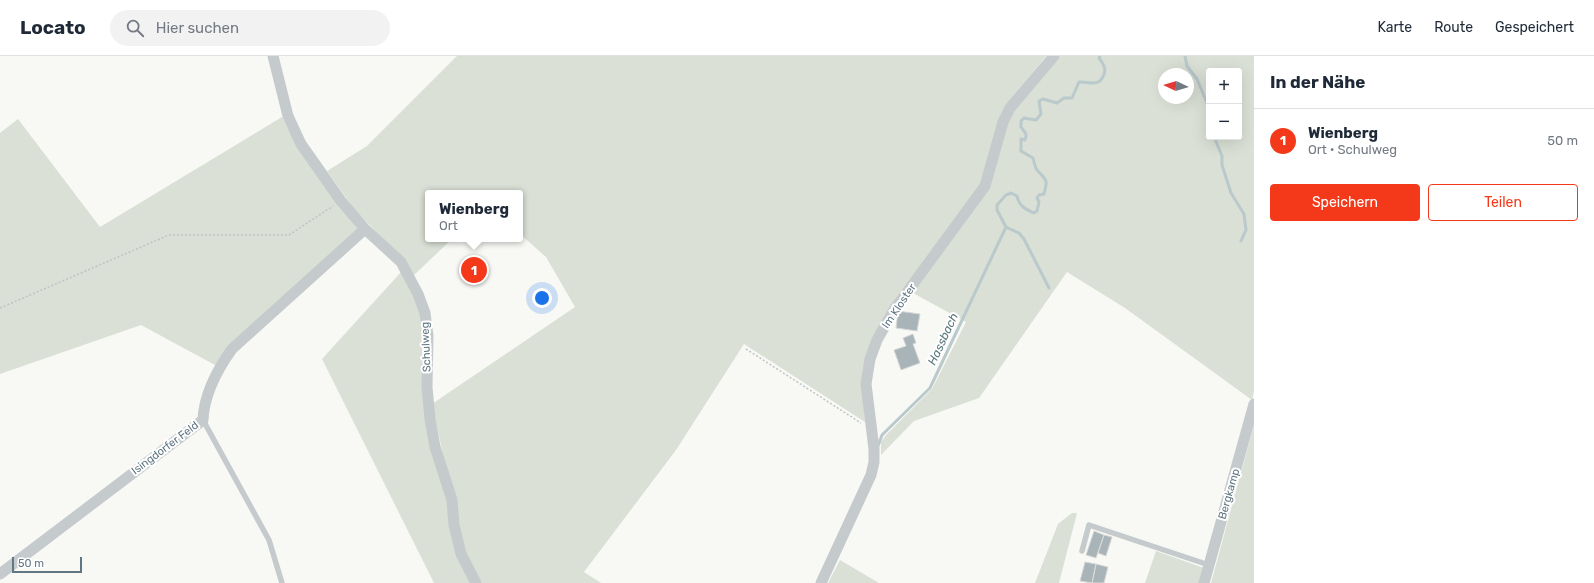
<!DOCTYPE html>
<html lang="de">
<meta charset="utf-8">
<style>
body{margin:0;font-family:Rubik,sans-serif;background:#f2f2f3;color:#1f2937}
.controls{position:absolute;right:12px;top:12px;display:grid;overflow:hidden;border-radius:4px;box-shadow:0 4px 16px #0002}
.controls button{width:36px;height:36px;display:grid;place-items:center;padding:0;border:0;border-bottom:1px solid #e0e1e3;background:#fff;color:#1f2937;font:20px sans-serif}
.compass{position:absolute;left:1158px;top:12px;width:36px;height:36px;border-radius:50%;background:#fff;box-shadow:0 4px 16px #0002;rotate:274deg}
.scale{position:absolute;left:12px;bottom:10px;width:70px;box-sizing:border-box;padding-left:4px;border:2px solid #607682;border-top:0;font-size:11px;line-height:14px;white-space:nowrap;color:#607682;-webkit-text-stroke:3px #fff;paint-order:stroke}
.you{position:absolute;left:542px;top:242px;width:14px;height:14px;margin:-10px;border:3px solid #fff;border-radius:50%;background:#1a73e8;box-shadow:0 0 0 6px #1a73e833}
.badge{display:grid;place-items:center;width:26px;height:26px;border-radius:50%;background:#f33919;color:#fff;font-size:13px;font-weight:700}
.pin{position:absolute;translate:-50% -50%;border:2px solid #fff;box-shadow:0 1px 4px #0006}
.popup{position:absolute;left:425px;top:134px;width:98px;height:52px;box-sizing:border-box;display:grid;place-content:center;border-radius:4px;background:#fff;filter:drop-shadow(0 1px 3px #0005);font-size:13px;white-space:nowrap;color:#747a83}
.popup b{font-size:15px;color:#1f2937}
.popup::after{content:'';position:absolute;left:50%;top:100%;margin-left:-8px;border:8px solid transparent;border-top-color:#fff}
.list{margin:0;padding:0;list-style:none}
h2{display:flex;justify-content:space-between;align-items:center;height:52px;margin:0;padding:0 16px;font-size:17px}
h2 small{font-size:13px;font-weight:400;color:#747a83}
.list li{display:grid;grid-template-columns:26px 1fr auto;gap:12px;align-items:center;box-sizing:border-box;height:64px;padding:0 16px;border-top:1px solid #e0e1e3}
.list b{display:block;font-size:15px;white-space:nowrap}
.list p{margin:0;font-size:13px;white-space:nowrap;color:#747a83}
.list em{font-size:13px;font-style:normal;color:#747a83}
.actions{display:flex;gap:8px;padding:12px 16px}
.actions a{flex:1;padding:9px 0;border:1px solid #f33919;border-radius:4px;text-align:center;font-size:14px;color:#f33919}
.actions .main{background:#f33919;color:#fff}
.icon{flex:none;width:22px;height:22px;fill:none;stroke:currentColor;stroke-width:2;stroke-linecap:round;stroke-linejoin:round}
.map{position:relative;flex:none;width:1254px;height:527px;overflow:hidden}
header{display:flex;align-items:center;gap:24px;box-sizing:border-box;height:56px;padding:0 20px;background:#fff;border-bottom:1px solid #e0e1e3}
header strong{font-size:19px}
nav{display:flex;gap:22px;margin-inline-start:auto;font-size:14px}
.search{width:280px;height:36px;background:#f2f2f3;display:flex;align-items:center;gap:10px;box-sizing:border-box;padding:0 14px;border-radius:22px;color:#747a83;font-size:15px}
main{display:flex}
aside{flex:1;background:#fff}
.map>svg:first-child{display:block}
</style>
<header>
<strong>Locato</strong>
<div class="search"><svg class="icon" aria-label="search" viewBox="0 0 24 24"><circle cx="10" cy="10" r="6"/><path d="M15 15l6 6"/></svg>Hier suchen</div>
<nav><a>Karte</a><a>Route</a><a>Gespeichert</a></nav>
</header>
<main>
<div class="map">
<svg width="1254" height="527" viewBox="0 0 1254 527">
<rect width="100%" height="100%" fill="#f8f8f5"/>
<path fill="#dae0d5" fill-rule="evenodd" d="M457 0H1046L1004 52 980 129 891 251 862 330 865 366 744 288 676 394 584 516 601 527H480L464 496 432 348 575 251 546 201 520 178V137H428V183H452L414 219 399 199 354 153 327 115 367 90Z
M1060 0H1254V335L1252 344 1125 252 1067 216 979 342 914 365 881 399V386L886 379 932 333 966 266 911 236 988 132 1006 66 1012 56ZM1209 15H1239V81H1209ZM1164 18H1188V42H1164Z
M282 61 297 90 359 175 215 309 141 269 0 318V77L18 63 100 171Z
M402 215 421 258 424 280 423 332 472 527H434L322 303Z
M1254 369V527H1211Z
M1072 457H1077L1059 527H1035L1058 468Z
M1156 495 1204 512 1200 527H1145Z
M840 504 879 527H828Z"/>
<g fill="none" stroke-linecap="round" stroke-linejoin="round">
<path stroke="#bac9cc" stroke-width="3" d="M1185 0 1187 10 1197 23 1209 52
M1214 81 1222 100V109L1231 137 1244 158 1246 174 1241 185
M1049 232 1024 183 1019 177 1006 171 997 154V149L1006 139 1011 137 1017 140C1019 150 1025 153 1034 157L1037 155 1039 146 1037 142 1039 139 1044 138C1048 123 1047 125 1037 114 1035 111 1034 106 1033 102L1021 95V83L1025 84C1028 77 1024 76 1021 71V65L1024 62 1036 64 1041 58 1039 45 1043 43 1057 47 1064 42H1072L1079 26C1087 25 1092 30 1100 25 1107 16 1106 11 1099 2L1100 0
M878 390 882 379 930 332 1006 171"/>
</g>
<path fill="#a9b4b9" stroke="#d9d9d7" d="M898 255 920 258 917 275 896 272Z
M913 278 916 287 913 288 920 307 901 314 894 294 906 290 903 282Z
M1094 475 1104 479 1096 502 1086 499Z
M1104 479 1112 481 1106 500 1098 497Z
M1085 506 1096 508 1092 527 1080 525Z
M1096 508 1108 511 1104 527H1092Z"/>
<g fill="none" stroke-linecap="round" stroke-linejoin="round">
<path stroke="#c0c3c5" stroke-width="1.5" stroke-dasharray="2 2" stroke-linecap="butt" d="M0 252 169 179H289L333 150
M746 293 861 367"/>
<path stroke="#c5cacd" stroke-width="5.5" d="M203 364 269 484 282 527
M1082 495 1089 469 1209 509"/>
<path stroke="#c5cacd" stroke-width="11" d="M273 0 288 60 301 88 341 145 365 173 401 206 418 238 425 257 428 280 427 331 430 363 435 391 452 444 454 469 461 498 476 527
M0 518 203 364C204 338 217 314 232 293L365 173
M821 527 871 419 874 406V393L866 328 870 303 877 284 894 254 985 130 1003 66 1010 52 1054 0
M1204 527 1254 348"/>
</g>
<g text-anchor="middle" dominant-baseline="central" stroke-width="4" stroke-linejoin="round" paint-order="stroke">
<g font-size="11" fill="#607682" stroke="#fff">
<text transform="translate(899 250) rotate(-56)">Im Kloster</text>
<text transform="translate(426 291) rotate(-92)">Schulweg</text>
<text transform="translate(165 392) rotate(-37)">Isingdorfer Feld</text>
<text transform="translate(1229 438) rotate(-74)">Bergkamp</text>
</g>
<g font-size="12" font-style="italic" fill="#5a777d" stroke="#fff">
<text transform="translate(943 283) rotate(-65)">Hassbach</text>
</g>
</g>
</svg>
<div class="controls">
<button>+</button>
<button>−</button>
</div>
<svg class="compass" viewBox="-18 -18 36 36"><path d="M0-13l5 13h-10z" fill="#e53935"/><path d="M0 13l5-13h-10z" fill="#747a83"/></svg>
<div class="scale">50 m</div>
<div class="you"></div>
<div class="pin badge" style="left:474px;top:214px">1</div>
<div class="popup"><b>Wienberg</b>Ort</div>
</div>
<aside>
<h2>In der Nähe<small></small></h2>
<ul class="list">
<li><span class="badge">1</span><div><b>Wienberg</b><p>Ort · Schulweg</p></div><em>50 m</em></li>
</ul>
<div class="actions"><a class="main">Speichern</a><a>Teilen</a></div>
</aside>
</main>
